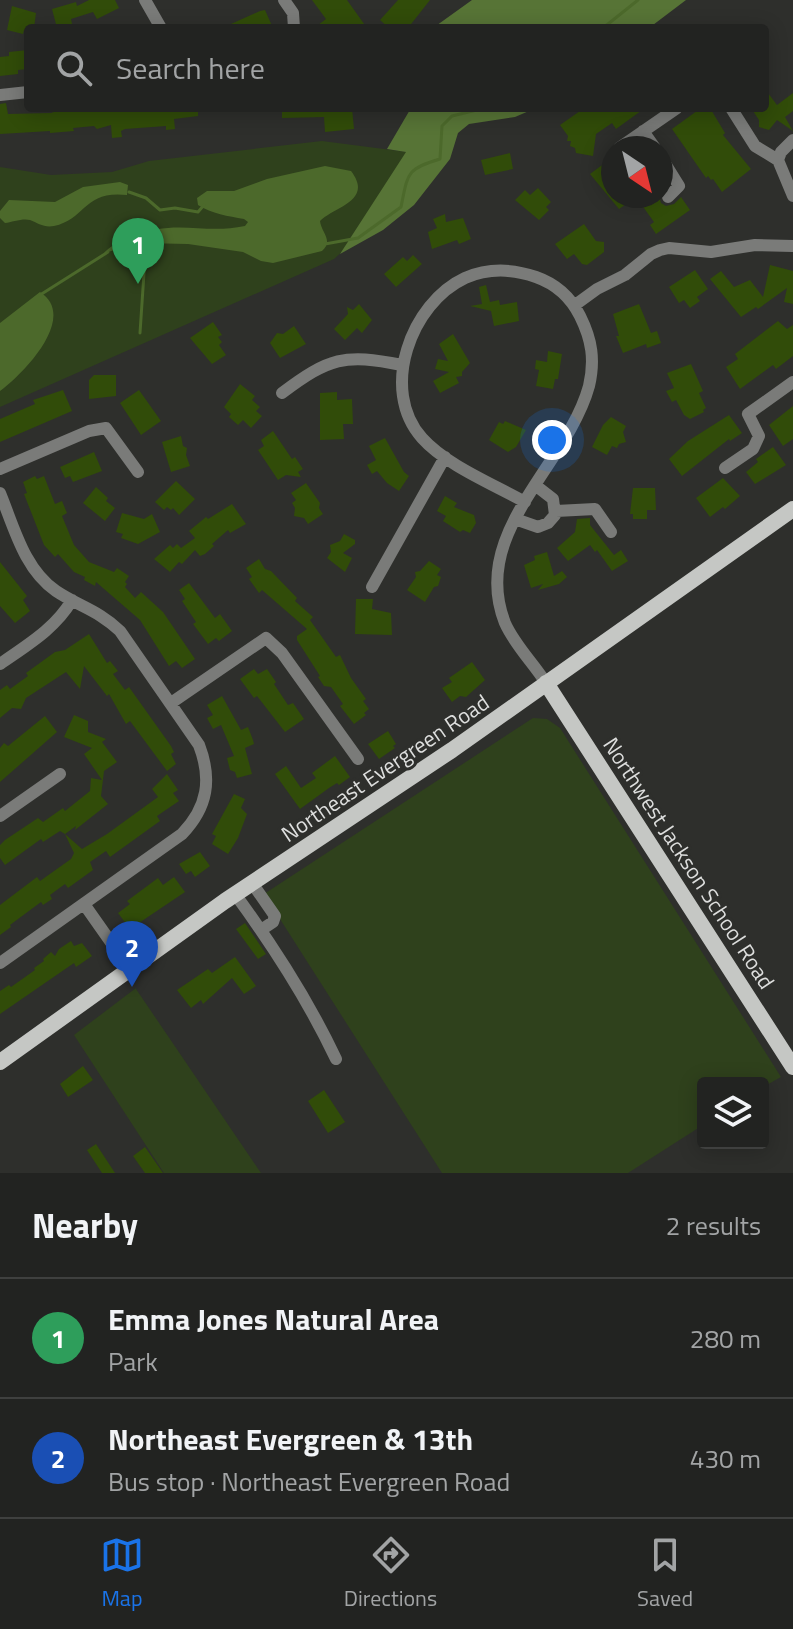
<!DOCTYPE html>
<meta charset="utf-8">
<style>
body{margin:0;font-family:"Titillium Web",sans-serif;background:#2a2b2a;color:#f1f3f6}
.controls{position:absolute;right:24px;bottom:24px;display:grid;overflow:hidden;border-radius:8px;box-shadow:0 4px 20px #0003}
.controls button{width:72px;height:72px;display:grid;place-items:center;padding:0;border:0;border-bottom:2px solid #3f403f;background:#222321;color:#f1f3f6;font:40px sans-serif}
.compass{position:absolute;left:601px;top:136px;width:72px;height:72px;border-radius:50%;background:#222321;box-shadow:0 4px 20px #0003;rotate:145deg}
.you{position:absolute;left:552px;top:440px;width:28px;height:28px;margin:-20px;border:6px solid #fff;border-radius:50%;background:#1a73e8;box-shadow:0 0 0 12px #1a73e833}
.badge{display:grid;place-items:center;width:52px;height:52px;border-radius:50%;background:#1a73e8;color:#fff;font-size:26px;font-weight:700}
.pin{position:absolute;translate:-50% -66px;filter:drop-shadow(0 2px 4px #0008)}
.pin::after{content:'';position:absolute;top:42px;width:28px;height:24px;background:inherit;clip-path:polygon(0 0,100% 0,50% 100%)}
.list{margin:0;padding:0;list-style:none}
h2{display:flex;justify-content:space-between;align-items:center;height:104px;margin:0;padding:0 32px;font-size:34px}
h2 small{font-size:26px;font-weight:400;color:#a2a4a5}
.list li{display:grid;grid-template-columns:52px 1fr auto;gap:24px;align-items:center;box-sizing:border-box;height:120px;padding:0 32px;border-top:2px solid #3f403f}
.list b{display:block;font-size:30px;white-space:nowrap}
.list p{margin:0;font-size:26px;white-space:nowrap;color:#a2a4a5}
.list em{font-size:26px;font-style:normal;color:#a2a4a5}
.icon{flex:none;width:44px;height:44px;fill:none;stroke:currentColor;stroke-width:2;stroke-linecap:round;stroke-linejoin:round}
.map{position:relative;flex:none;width:793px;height:1173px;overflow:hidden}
.search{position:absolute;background:#222321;box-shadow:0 4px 20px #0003;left:24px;right:24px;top:24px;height:88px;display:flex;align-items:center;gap:20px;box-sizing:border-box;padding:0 28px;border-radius:8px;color:#a2a4a5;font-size:30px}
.sheet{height:344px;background:#222321}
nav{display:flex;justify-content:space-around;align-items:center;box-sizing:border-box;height:112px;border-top:2px solid #3f403f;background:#222321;font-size:22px;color:#a2a4a5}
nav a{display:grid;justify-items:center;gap:4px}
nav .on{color:#1a73e8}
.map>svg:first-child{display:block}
</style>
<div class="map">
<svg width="793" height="1173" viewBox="0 0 793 1173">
<rect width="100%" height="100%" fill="#2e2f2c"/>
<path fill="#2f411c" d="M322 141 407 152 344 250 334 259 0 407V167L51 175 112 172 149 161Z
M533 718 547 719 560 728 781 1077 763 1087V1083H703V1125L628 1173H442L264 894Z
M136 988V989L261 1173H164L74 1035Z"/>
<path fill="#577436" d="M472 0H686L649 28H433Z
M411 108H536L515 117 469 124 458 133 450 159 414 205 383 230 340 254 406 152 387 149Z"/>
<path fill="#4c692b" d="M325 166 351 171C374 201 334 207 320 221 321 232 334 241 322 251L273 263 261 261 243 252 188 244 141 243 104 253C111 245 121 241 131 237 176 218 203 235 245 226L248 222 244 219C228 216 212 214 198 205L197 198 207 191H234L267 179Z
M120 182 128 185 127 195C84 190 86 219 54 226 44 228 38 223 30 220 23 218 12 222 5 223L0 218V211L9 200 55 202 83 187Z
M40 292C79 317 23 374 0 391V323Z"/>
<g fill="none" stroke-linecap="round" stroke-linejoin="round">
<path stroke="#4c692b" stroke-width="3" d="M603 28 638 0
M129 192 146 198 160 210 175 208 198 212 204 205
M325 244 358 238 401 207C408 173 406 169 440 159L442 126 452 116 485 108
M40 295 108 252
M140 333 146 243"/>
</g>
<path fill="#314c09" d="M89 0H115L119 8 97 19 93 12 71 19 72 24 57 28 52 9 76 2 77 6Z
M312 0H347L367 28H314L326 19Z
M398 0H430L408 28H389L380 20Z
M12 6 36 13 34 28 24 30 23 34 7 30Z
M265 10 273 28H222L260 11Z
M28 50V69L18 70V74L0 76V57L9 56V52Z
M765 89 777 105 793 93V111L785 117 793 131 777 120 769 130 759 127V120L751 108H765Z
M6 103 8 114 51 113 59 110 58 108H198V116L174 119 175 129 166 130V126L125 129 121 131 122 137 112 138 111 125 97 129 94 126 73 128 74 131 50 133V131L0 134V104Z
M282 108H352L354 129 325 132 324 117 282 118Z
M578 108H645L616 129 612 123 596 134 593 156 576 153 575 148 570 146 571 141H567L568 136 560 125 580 111Z
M701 108H710L725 133 723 135 751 169 722 192 713 179 711 180 708 176 706 178 672 129Z
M510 153 513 169 485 175 481 160Z
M609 160 613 165V196H659L661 203 666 206 674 204 681 197 690 210 656 234 650 225 654 222 636 197 619 209 590 174Z
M538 188 551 202 546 207 549 210 539 220 515 200 525 190 530 195Z
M445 214 446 222 463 218 471 239 459 244 457 240 432 249 428 232 437 228 433 219Z
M584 224 596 241 604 242V252L587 265 582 264 574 254 567 259 555 244Z
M413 255 422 264 396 287 384 274 403 257 407 261Z
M770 265 793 271V304L784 302 787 288 758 309 756 307 741 317 710 279 721 271 734 287 750 280 763 297Z
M695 270 708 289 697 297 700 301 690 308 684 300 679 303 669 287Z
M486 285 490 302 499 300 500 305 517 302 519 321 494 326 491 311 470 306 482 304 479 287Z
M359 304 372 320 362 333 357 328 345 340 334 329 348 314 347 307 353 310Z
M639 304 651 333 657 331 661 343 647 348 646 344 623 353 616 336H619L613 314Z
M778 321 787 329 793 325V356L776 369 773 365 740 389 726 367 738 359 735 354Z
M213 322 222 335 218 337 222 342 219 345 226 355 212 364 190 338Z
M294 326 306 344 280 358 270 343 277 333 283 334Z
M453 334 470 363 462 372V376L456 377 459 383 440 393 433 381 449 372 435 369 438 359 448 361 439 344Z
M548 351 562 354 558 379H555L553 389 536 386 539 370 535 369 536 360 547 362Z
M691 364 703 391 699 393 706 408 703 410 704 412 690 419 684 415 676 400 672 402 666 391 674 388 667 373Z
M94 375H116V396L89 399V380Z
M240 384 255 396 252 400 260 407 256 411 262 416 251 428 243 420 238 425 229 417 231 414 224 407Z
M63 390 72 411 0 442V419L35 404 33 400Z
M139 390 161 421 141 435 120 403Z
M337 392V400L352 399 353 424H343L344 439 320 440V393Z
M793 406V439L783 446 769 425Z
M729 415 742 433 730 441 729 439 682 476 669 459 688 441Z
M611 417 626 426 623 432 626 442 619 444 617 448 612 446 607 455 592 447 603 425Z
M505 421 526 430 516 447 508 452 489 440 499 422 503 424Z
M273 431 292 459 295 457 303 469 298 472 301 477 286 475 278 480 258 450 264 446 261 440Z
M181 436 183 446 187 448 186 455 190 466 171 472 162 442Z
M385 438 404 472 409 476 399 491 387 483 377 471 372 474 367 465 376 460 369 446Z
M773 447 786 465 755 484 746 472 758 462 756 459Z
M94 452 102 471 73 482 70 476 65 478 60 467Z
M35 476 37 479 44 476 55 504 62 501 67 513 62 516 74 545 89 562 114 572 117 568 129 576 125 582 127 584 125 587 135 598 141 592 163 612 195 659 182 668 176 661 169 666 140 620 96 582 95 586 84 580 85 577 74 572 58 554 55 557 44 545 24 494 27 493 23 482Z
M723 478 740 496 725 509 723 507 710 517 696 498Z
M176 481 195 499 179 515 173 508 171 510 167 507 164 510 155 502Z
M306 483 320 503 319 508 323 514 308 524 304 518 294 516 295 508 292 503 296 500 291 493Z
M96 487 108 498 106 501 115 508 105 521 83 503Z
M633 488H655L656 510H647V519H633V514H630Z
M445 496 457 503 454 507 474 515 476 523 470 533 463 530 460 532 443 521 446 516 437 511Z
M232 504 246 524 230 533 228 530 212 544 214 546 205 554 200 556 195 550 182 564 179 562 170 572 154 559 170 545 173 548 177 544 181 548 195 538 189 531 206 517 208 519Z
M122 513 144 519 152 514 160 532 138 544 121 538 123 534 116 532Z
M590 518V525L614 555 621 550 628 561 612 571 597 550 595 552 590 545 568 561 557 548 575 532 577 519Z
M344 534 355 540V544L343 553 352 558 345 572 327 558 331 552 330 545 340 541Z
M547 552 554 576 562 571 567 577 559 584 538 590 543 584 531 588 524 565 535 560 534 556Z
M259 559 265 569 271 571 297 598 295 601 313 617 310 620 336 657 340 655 351 678 366 699 363 701 369 709 364 713 366 715 354 724 340 706 343 704 331 687 324 686 318 677 320 676 297 640V636L307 629 262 590 259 593 249 579 252 577 246 568Z
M429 561 441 569 437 575 441 577 438 586 434 587 425 602 407 590 416 577 415 572 420 571Z
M0 562 27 596 23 600 30 611 15 623 0 606Z
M189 583 215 618 220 614 232 631 219 641 216 638 208 644 193 624 196 622 182 601 185 599 179 590Z
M356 599H373L372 609 391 613 392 635 355 634Z
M89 634 107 663 110 661 118 671 113 674 125 690 129 687 171 746 174 752 171 754 176 764 167 771 130 721 126 724 109 694 107 696 84 666 80 689 66 672 26 698 21 709 12 708 0 718V690L7 685 10 689 28 676 26 673 55 652 65 650Z
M472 662 485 680 466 697 460 696 452 702 442 688 452 682 449 678Z
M254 669 258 674 267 669 276 682 274 684 288 705 293 703 304 719 285 732 257 696 254 698 240 679Z
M222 696 241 730 248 727 253 740 254 744 245 748 252 774 237 778 235 772 230 770 227 758 234 756 221 725 213 729 207 718 213 715 207 705Z
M74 715 88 721V732L106 739 102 742 117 762 104 771 101 796 108 804 75 830 76 826 65 834 60 831 43 842 41 839 5 865 0 858V845L5 840 38 818 43 822 63 808 65 811 90 791 91 778 102 780 84 754 92 748 64 737Z
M45 716 57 732 0 782V748L4 743 8 746Z
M388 731 396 744 393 746 395 748 379 759 368 744Z
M335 756 350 777 339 785 337 783 329 788 300 809 275 774 286 766 301 788 316 778 312 773Z
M167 774 178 790 173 793 179 801 157 816 160 821 110 857 106 851 90 862 93 870 68 888 65 884 50 895 52 899 43 905 41 902 10 925 11 927 0 935V905L37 877 40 881 71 859 74 853 65 834 82 849 107 834 158 797 152 789Z
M234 794 245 799 241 808 247 814 238 838 228 854 212 844 216 836 212 834Z
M200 852 210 866 195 877 191 871 186 874 179 864Z
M174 877 185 892 130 929 118 913 130 904 127 901 158 878 163 885Z
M245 923 266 954 258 959 236 929Z
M71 941 74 946 82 943 92 956 76 967 74 963 0 1014V991L9 985 11 987 35 970 34 968 44 961 43 959 51 952 55 956 59 949Z
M235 957 256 986 244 994 232 978 203 1004 201 1000 191 1008 177 990 208 969 212 973Z
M83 1066 93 1080 68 1097 60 1084Z
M324 1090 345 1122 328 1133 308 1101Z
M96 1144 115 1173H102L87 1150Z
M145 1147 163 1173H145L133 1156Z"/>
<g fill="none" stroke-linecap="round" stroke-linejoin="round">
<path stroke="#7a7b79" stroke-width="12" d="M145 0 161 28
M284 0 293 13 294 28
M0 95 28 92
M731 108 755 146 778 160
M643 131 655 148
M793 140 781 152 778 160 793 196
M619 148 677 108
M661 157 679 186 668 197
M575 305 597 289 625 275 651 254 660 250 669 248 711 252 755 245 793 246
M282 393C329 358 344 353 402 365
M725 468 753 449 759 436 748 414 793 382
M0 469 89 431 106 428 138 472
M0 493C14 527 24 569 56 591 80 607 98 610 120 631L199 745C212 779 208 807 182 834L0 963
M525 502C493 484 446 465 422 438 379 390 411 303 465 278 488 268 513 269 536 277 556 284 571 298 580 316 592 340 595 360 589 386 567 466 469 532 505 623 514 644 534 664 546 683
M556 511 595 509 611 532
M515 519 538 527 548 523 555 515 553 499 535 485
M372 587 445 457
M0 664C27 645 55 629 72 600
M171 703 266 638 282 653 358 759
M0 816 60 774
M252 883 275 916 273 922 261 930
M235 894C274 947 308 1000 336 1059
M84 904 129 968"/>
<path stroke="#c5c7c4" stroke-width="16" d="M546 683 793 1067
M0 1062 225 901 452 750 793 509"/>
</g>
<g text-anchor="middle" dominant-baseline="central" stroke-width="6" stroke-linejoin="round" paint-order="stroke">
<g font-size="22" fill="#dddedd" stroke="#2e2f2c">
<text transform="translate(385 768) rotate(-34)">Northeast Evergreen Road</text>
<text transform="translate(689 863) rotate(57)">Northwest Jackson School Road</text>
</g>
</g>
</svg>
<div class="controls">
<button><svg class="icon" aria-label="layers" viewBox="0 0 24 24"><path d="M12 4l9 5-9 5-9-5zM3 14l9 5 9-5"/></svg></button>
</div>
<svg class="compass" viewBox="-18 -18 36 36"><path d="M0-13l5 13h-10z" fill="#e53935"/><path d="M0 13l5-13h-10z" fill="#a2a4a5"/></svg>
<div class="you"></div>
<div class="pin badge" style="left:138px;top:284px;background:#2e9e5b">1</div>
<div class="pin badge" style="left:132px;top:987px;background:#1a4fb4">2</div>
<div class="search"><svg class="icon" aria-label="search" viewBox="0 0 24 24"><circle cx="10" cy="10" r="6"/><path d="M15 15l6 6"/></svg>Search here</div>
</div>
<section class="sheet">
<h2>Nearby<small>2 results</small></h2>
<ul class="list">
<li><span class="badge" style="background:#2e9e5b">1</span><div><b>Emma Jones Natural Area</b><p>Park</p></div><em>280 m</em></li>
<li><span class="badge" style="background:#1a4fb4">2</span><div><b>Northeast Evergreen &amp; 13th</b><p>Bus stop · Northeast Evergreen Road</p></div><em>430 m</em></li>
</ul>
</section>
<nav>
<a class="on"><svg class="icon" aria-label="map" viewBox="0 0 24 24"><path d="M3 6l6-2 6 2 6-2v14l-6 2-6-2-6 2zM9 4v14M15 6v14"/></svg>Map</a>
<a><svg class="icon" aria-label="directions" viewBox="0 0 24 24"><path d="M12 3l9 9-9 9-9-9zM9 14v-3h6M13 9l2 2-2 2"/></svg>Directions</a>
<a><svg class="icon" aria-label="saved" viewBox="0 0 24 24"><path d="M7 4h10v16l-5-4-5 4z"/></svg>Saved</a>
</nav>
